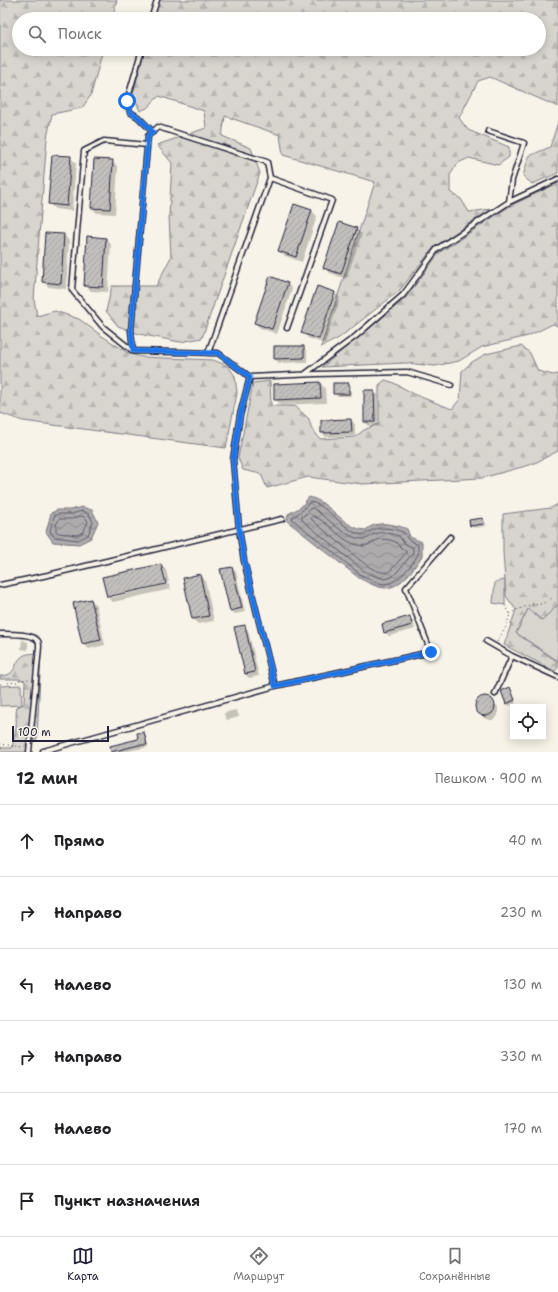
<!DOCTYPE html>
<html lang="ru">
<meta charset="utf-8">
<style>
body{margin:0;font-family:"Shantell Sans",sans-serif;background:#f6f6f6;color:#202124}
.controls{position:absolute;right:12px;bottom:12px;display:grid;overflow:hidden;border-radius:0px;box-shadow:0 2px 10px #0003}
.controls button{width:36px;height:36px;display:grid;place-items:center;padding:0;border:0;border-bottom:1px solid #e0e0e0;background:#fff;color:#202124;font:20px sans-serif}
.scale{position:absolute;left:12px;bottom:10px;width:97px;box-sizing:border-box;padding-left:4px;border:2px solid #22223b;border-top:0;font-size:11px;line-height:14px;white-space:nowrap;color:#22223b;-webkit-text-stroke:3px #f7f3e8;paint-order:stroke}
.stop{position:absolute;width:12px;height:12px;margin:-9px;border:3px solid #1a73e8;border-radius:50%;background:#fff}
.stop.end{background:#1a73e8;border-color:#fff;box-shadow:0 1px 4px #0008}
.list{margin:0;padding:0;list-style:none}
h2{display:flex;justify-content:space-between;align-items:center;height:52px;margin:0;padding:0 16px;font-size:17px}
h2 small{font-size:13px;font-weight:400;color:#757577}
.list li{display:grid;grid-template-columns:26px 1fr auto;gap:12px;align-items:center;box-sizing:border-box;height:72px;padding:0 16px;border-top:1px solid #e0e0e0}
.list b{display:block;font-size:15px;white-space:nowrap}
.list em{font-size:13px;font-style:normal;color:#757577}
.icon{flex:none;width:22px;height:22px;fill:none;stroke:currentColor;stroke-width:2;stroke-linecap:round;stroke-linejoin:round}
.map{position:relative;flex:none;width:558px;height:752px;overflow:hidden}
.search{position:absolute;background:#fff;box-shadow:0 2px 10px #0003;left:12px;right:12px;top:12px;height:44px;display:flex;align-items:center;gap:10px;box-sizing:border-box;padding:0 14px;border-radius:22px;color:#757577;font-size:15px}
.sheet{height:484px;background:#fff}
nav{display:flex;justify-content:space-around;align-items:center;box-sizing:border-box;height:56px;border-top:1px solid #e0e0e0;background:#fff;font-size:11px;color:#757577}
nav a{display:grid;justify-items:center;gap:2px}
nav .on{color:#22223b}
.map>svg:first-child{display:block}
</style>
<div class="map">
<svg width="558" height="752" viewBox="0 0 558 752">
<defs>
<pattern id="forest-firs" width="22" height="20" patternUnits="userSpaceOnUse"><rect width="22" height="20" fill="#d8d5cf"/><path d="M5 1l3.5 6h-7zM16 11l3.5 6h-7z" fill="#b9b7b3"/></pattern>
<pattern id="water-waves" width="16" height="10" patternUnits="userSpaceOnUse"><rect width="16" height="10" fill="#aeabad"/><path d="M0 5q4-4 8 0t8 0" fill="none" stroke="#8d8b8e"/></pattern>
<pattern id="building-hatch" width="6" height="6" patternUnits="userSpaceOnUse"><rect width="6" height="6" fill="#c2bfbd"/><path d="M-1 1l2-2M0 6l6-6M5 7l2-2" fill="none" stroke="#a6a4a3"/></pattern>
</defs>
<rect width="100%" height="100%" fill="#f7f3e8"/>
<filter id="ink" filterUnits="userSpaceOnUse"><feTurbulence type="fractalNoise" baseFrequency=".025" numOctaves="2"/><feDisplacementMap in="SourceGraphic" scale="8" xChannelSelector="R" yChannelSelector="G"/><feConvolveMatrix kernelMatrix="1 2 1 2 8 2 1 2 1" color-interpolation-filters="sRGB"/></filter>
<g filter="url(#ink)">
<path fill="#d8d5cf" stroke="#7d7c85" d="M505 580V605L493 603 495 582Z
M558 605V661L516 633 528 609 541 620Z
M21 685 22 705 0 706V686Z"/>
<path fill="url(#forest-firs)" stroke="#7d7c85" d="M0 0H117L112 19H19V49H103L91 95 82 108 52 114 47 138 34 299 37 316 55 311 79 319 102 336 130 354 142 357 213 360 228 366 235 376 237 393 226 448 23 421 0 413Z
M158 0H558V107L490 77 478 81 459 118 468 130 509 147V157L498 165 469 158 458 163 450 175V192L461 199 469 212 491 209 434 247 399 291 339 338 321 347 375 182 283 155 280 135 225 116 222 136 251 148 260 173 202 338 180 342 139 334 118 326 106 311 112 286H156L171 257 169 216 172 163 157 145 206 128 204 111 159 96 147 108 140 111 133 94 145 49H539V19H153Z
M558 122V173L532 184 523 176 529 156 550 147Z
M558 183V326L553 324 528 336 482 347 459 361 435 366 405 363 322 367 405 299 439 253 510 206Z
M521 346 530 353 538 371 553 375 558 374V451L533 464 482 478 362 484 308 477 267 488 261 474 243 470 238 458 253 383 270 381 271 406H295L309 419 311 427 320 439 355 437 364 430 379 424V385L385 380 392 382 418 396 452 409 460 399 462 371 472 362 486 354Z
M558 504V605L542 620 528 609 516 633 558 662V668L555 671 504 645 516 610 506 596 503 552V514L551 508Z
M38 649 41 652 37 739 30 744V752H0V747L3 748H12C13 741 15 735 16 728 17 721 15 715 17 707L24 704 25 681 20 679H0V676C18 676 13 662 23 656 27 653 32 654 36 653Z"/>
<path fill="url(#water-waves)" stroke="#76747f" d="M309 497C331 502 343 529 366 530 376 520 395 524 407 529L410 537 422 542V556C414 568 402 587 386 588 377 588 367 582 359 578L287 521 288 514 301 507Z
M82 507 92 510 98 522 91 538 79 544 53 542 46 532 51 513 57 510H70Z"/>
<path fill="#0003" d="M70 157 76 163 72 211 55 209 49 204Z
M112 161 118 167 115 214 97 213 92 208Z
M312 211 317 216 302 262 285 256 279 250Z
M356 229 362 234 346 279 330 273 324 268Z
M64 235 69 241 66 289 49 287 43 282Z
M106 239 111 244 108 292 91 291 85 285Z
M287 283 292 289 277 334 260 328 255 323Z
M335 293 340 298 325 344 308 338 302 332Z
M303 347 307 351V362L279 363 275 359Z
M320 383 325 388 326 403 281 405 275 399Z
M349 384 351 386V396H337L334 393Z
M374 391 378 395V425L369 426 365 422Z
M351 420 355 424V436L326 437 322 433Z
M482 519 485 521 486 526 474 528 471 526Z
M161 565 166 570 169 582 110 595V598L169 584 171 589 113 602 107 597Z
M232 568 236 572 245 612 235 614 231 610Z
M200 575 205 580 214 621 198 624 193 619 184 578Z
M91 600 96 605 105 645 89 649 83 644Z
M409 617 413 621 415 629 389 636 385 632Z
M244 626 248 630 259 676 249 678 245 674Z
M22 640 28 642V650L21 649Z
M509 689 512 691 516 703 509 706 507 703Z
M481 698 490 699 498 707V716L493 720H490L484 718 477 709V703Z
M235 710 238 713 239 717 228 720 225 718 224 713Z
M144 733 146 736 148 747 123 752H112L111 747 139 739Z"/>
<g fill="none" stroke-linecap="round" stroke-linejoin="round">
<path stroke="#5a5969" stroke-width="1" d="M310 502C323 502 342 527 356 533 366 537 366 532 373 530 381 526 395 529 403 532L408 539 418 545V555C411 565 399 583 385 584 377 584 369 578 361 575L292 519 293 517 303 510Z
M311 508H313C328 518 346 539 363 539 369 539 370 536 375 534 381 531 393 534 399 536L404 543 413 548V553L398 571 392 577 385 579 375 576 364 571 353 562 302 520V517L307 513Z
M83 511 89 514 93 522 88 535 78 540 54 537 50 531 54 516 58 514H71Z
M82 516 86 518 88 522 83 532 77 535 58 533 56 531V525L59 519H71Z
M313 516C328 521 338 538 354 544 359 546 367 546 372 543 374 542 376 541 377 540 383 538 391 540 396 542L400 547 406 551V553L389 572C374 575 358 558 348 550 336 540 324 530 312 520L311 518Z"/>
</g>
<path fill="url(#building-hatch)" stroke="#22223b" d="M52 155 71 156 67 206 48 204Z
M94 159 113 160 110 209 91 208Z
M294 204 312 210 296 257 278 251Z
M339 222 357 228 341 274 323 268Z
M45 233 64 234 61 284 42 282Z
M87 236 106 238 103 287 84 286Z
M270 276 288 283 272 329 254 323Z
M317 286 335 292 319 339 301 333Z
M274 346H304V358L274 359Z
M320 382 321 398 274 400V384Z
M333 383H349V394H333Z
M364 390H374L375 422H364Z
M351 419 352 432 321 433V420Z
M483 518 484 524 470 526 469 520Z
M161 564 166 584 107 597 102 577Z
M232 567 242 608 230 611 220 569Z
M200 574 209 616 192 619 183 578Z
M91 599 101 640 82 644 73 603Z
M410 616 412 625 384 633 382 624Z
M245 625 255 672 245 674 234 627Z
M510 687 515 700 506 704 501 691Z
M475 706a10 10 0 1 1 20 0a10 10 0 1 1-20 0Z
M144 732 147 745H139L111 752 110 746 138 739 137 733Z"/>
<g fill="none" stroke-linecap="round" stroke-linejoin="round">
<g stroke="#22223b" stroke-width="7">
<path id="service" d="M151 19 157 0
M142 49 127 101 130 112 138 117 153 132
M488 131 524 143 512 180 509 202
M270 178 332 200 287 328
M133 351 103 327 72 290 84 151 104 141 147 145
M208 353 270 178 267 162 158 127 148 136 131 331 133 351 218 353 250 377
M305 374 356 336 403 295 437 249 509 202 558 179
M0 585 48 575 282 519
M0 634C8 634 33 633 38 641 39 642 39 645 39 647L29 752
M486 641 512 656 558 677
M275 686 431 652 406 588 450 537
M495 694 512 656
M43 751 275 686 244 561 239 529 233 460 240 415 250 377 316 374 407 372 451 385"/>
</g>
<path stroke="#22223b" stroke-width="1" stroke-dasharray="1 3" stroke-linecap="butt" d="M510 614 516 610 530 605 542 604 554 597
M497 642 506 627 510 614 505 605
M0 684 17 682 20 680 30 679
M0 744 23 747"/>
<use href="#service" stroke="#f7f3e8" stroke-width="4"/>
</g>
</g>
<g fill="none" stroke-linecap="round" stroke-linejoin="round" filter="url(#ink)">
<path stroke="#1a73e8" stroke-width="5" d="M127 101 130 112 138 117 153 132 148 136 131 331 133 351 218 353 250 377 240 415 233 460 239 529 244 560 275 686 431 652"/>
</g>
</svg>
<div class="controls">
<button><svg class="icon" aria-label="locate" viewBox="0 0 24 24"><circle cx="12" cy="12" r="6"/><path d="M12 2v4M12 18v4M2 12h4M18 12h4"/></svg></button>
</div>
<div class="scale">100 m</div>
<div class="stop" style="left:127px;top:101px"></div>
<div class="stop end" style="left:431px;top:652px"></div>
<div class="search"><svg class="icon" aria-label="search" viewBox="0 0 24 24"><circle cx="10" cy="10" r="6"/><path d="M15 15l6 6"/></svg>Поиск</div>
</div>
<section class="sheet">
<h2>12 мин<small>Пешком · 900 m</small></h2>
<ul class="list">
<li><svg class="icon" aria-label="ahead" viewBox="0 0 24 24"><path d="M12 20V5M6 11l6-6 6 6"/></svg><div><b>Прямо</b></div><em>40 m</em></li>
<li><svg class="icon" aria-label="right" viewBox="0 0 24 24"><path d="M7 20v-9h11M14 6l5 5-5 5"/></svg><div><b>Направо</b></div><em>230 m</em></li>
<li><svg class="icon" aria-label="left" viewBox="0 0 24 24"><path d="M17 20v-9H6M10 6l-5 5 5 5"/></svg><div><b>Налево</b></div><em>130 m</em></li>
<li><svg class="icon" aria-label="right" viewBox="0 0 24 24"><path d="M7 20v-9h11M14 6l5 5-5 5"/></svg><div><b>Направо</b></div><em>330 m</em></li>
<li><svg class="icon" aria-label="left" viewBox="0 0 24 24"><path d="M17 20v-9H6M10 6l-5 5 5 5"/></svg><div><b>Налево</b></div><em>170 m</em></li>
<li><svg class="icon" aria-label="arrive" viewBox="0 0 24 24"><path d="M6 21V4h12l-3 4 3 4H6"/></svg><div><b>Пункт назначения</b></div></li>
</ul>
</section>
<nav>
<a class="on"><svg class="icon" aria-label="map" viewBox="0 0 24 24"><path d="M3 6l6-2 6 2 6-2v14l-6 2-6-2-6 2zM9 4v14M15 6v14"/></svg>Карта</a>
<a><svg class="icon" aria-label="directions" viewBox="0 0 24 24"><path d="M12 3l9 9-9 9-9-9zM9 14v-3h6M13 9l2 2-2 2"/></svg>Маршрут</a>
<a><svg class="icon" aria-label="saved" viewBox="0 0 24 24"><path d="M7 4h10v16l-5-4-5 4z"/></svg>Сохранённые</a>
</nav>
